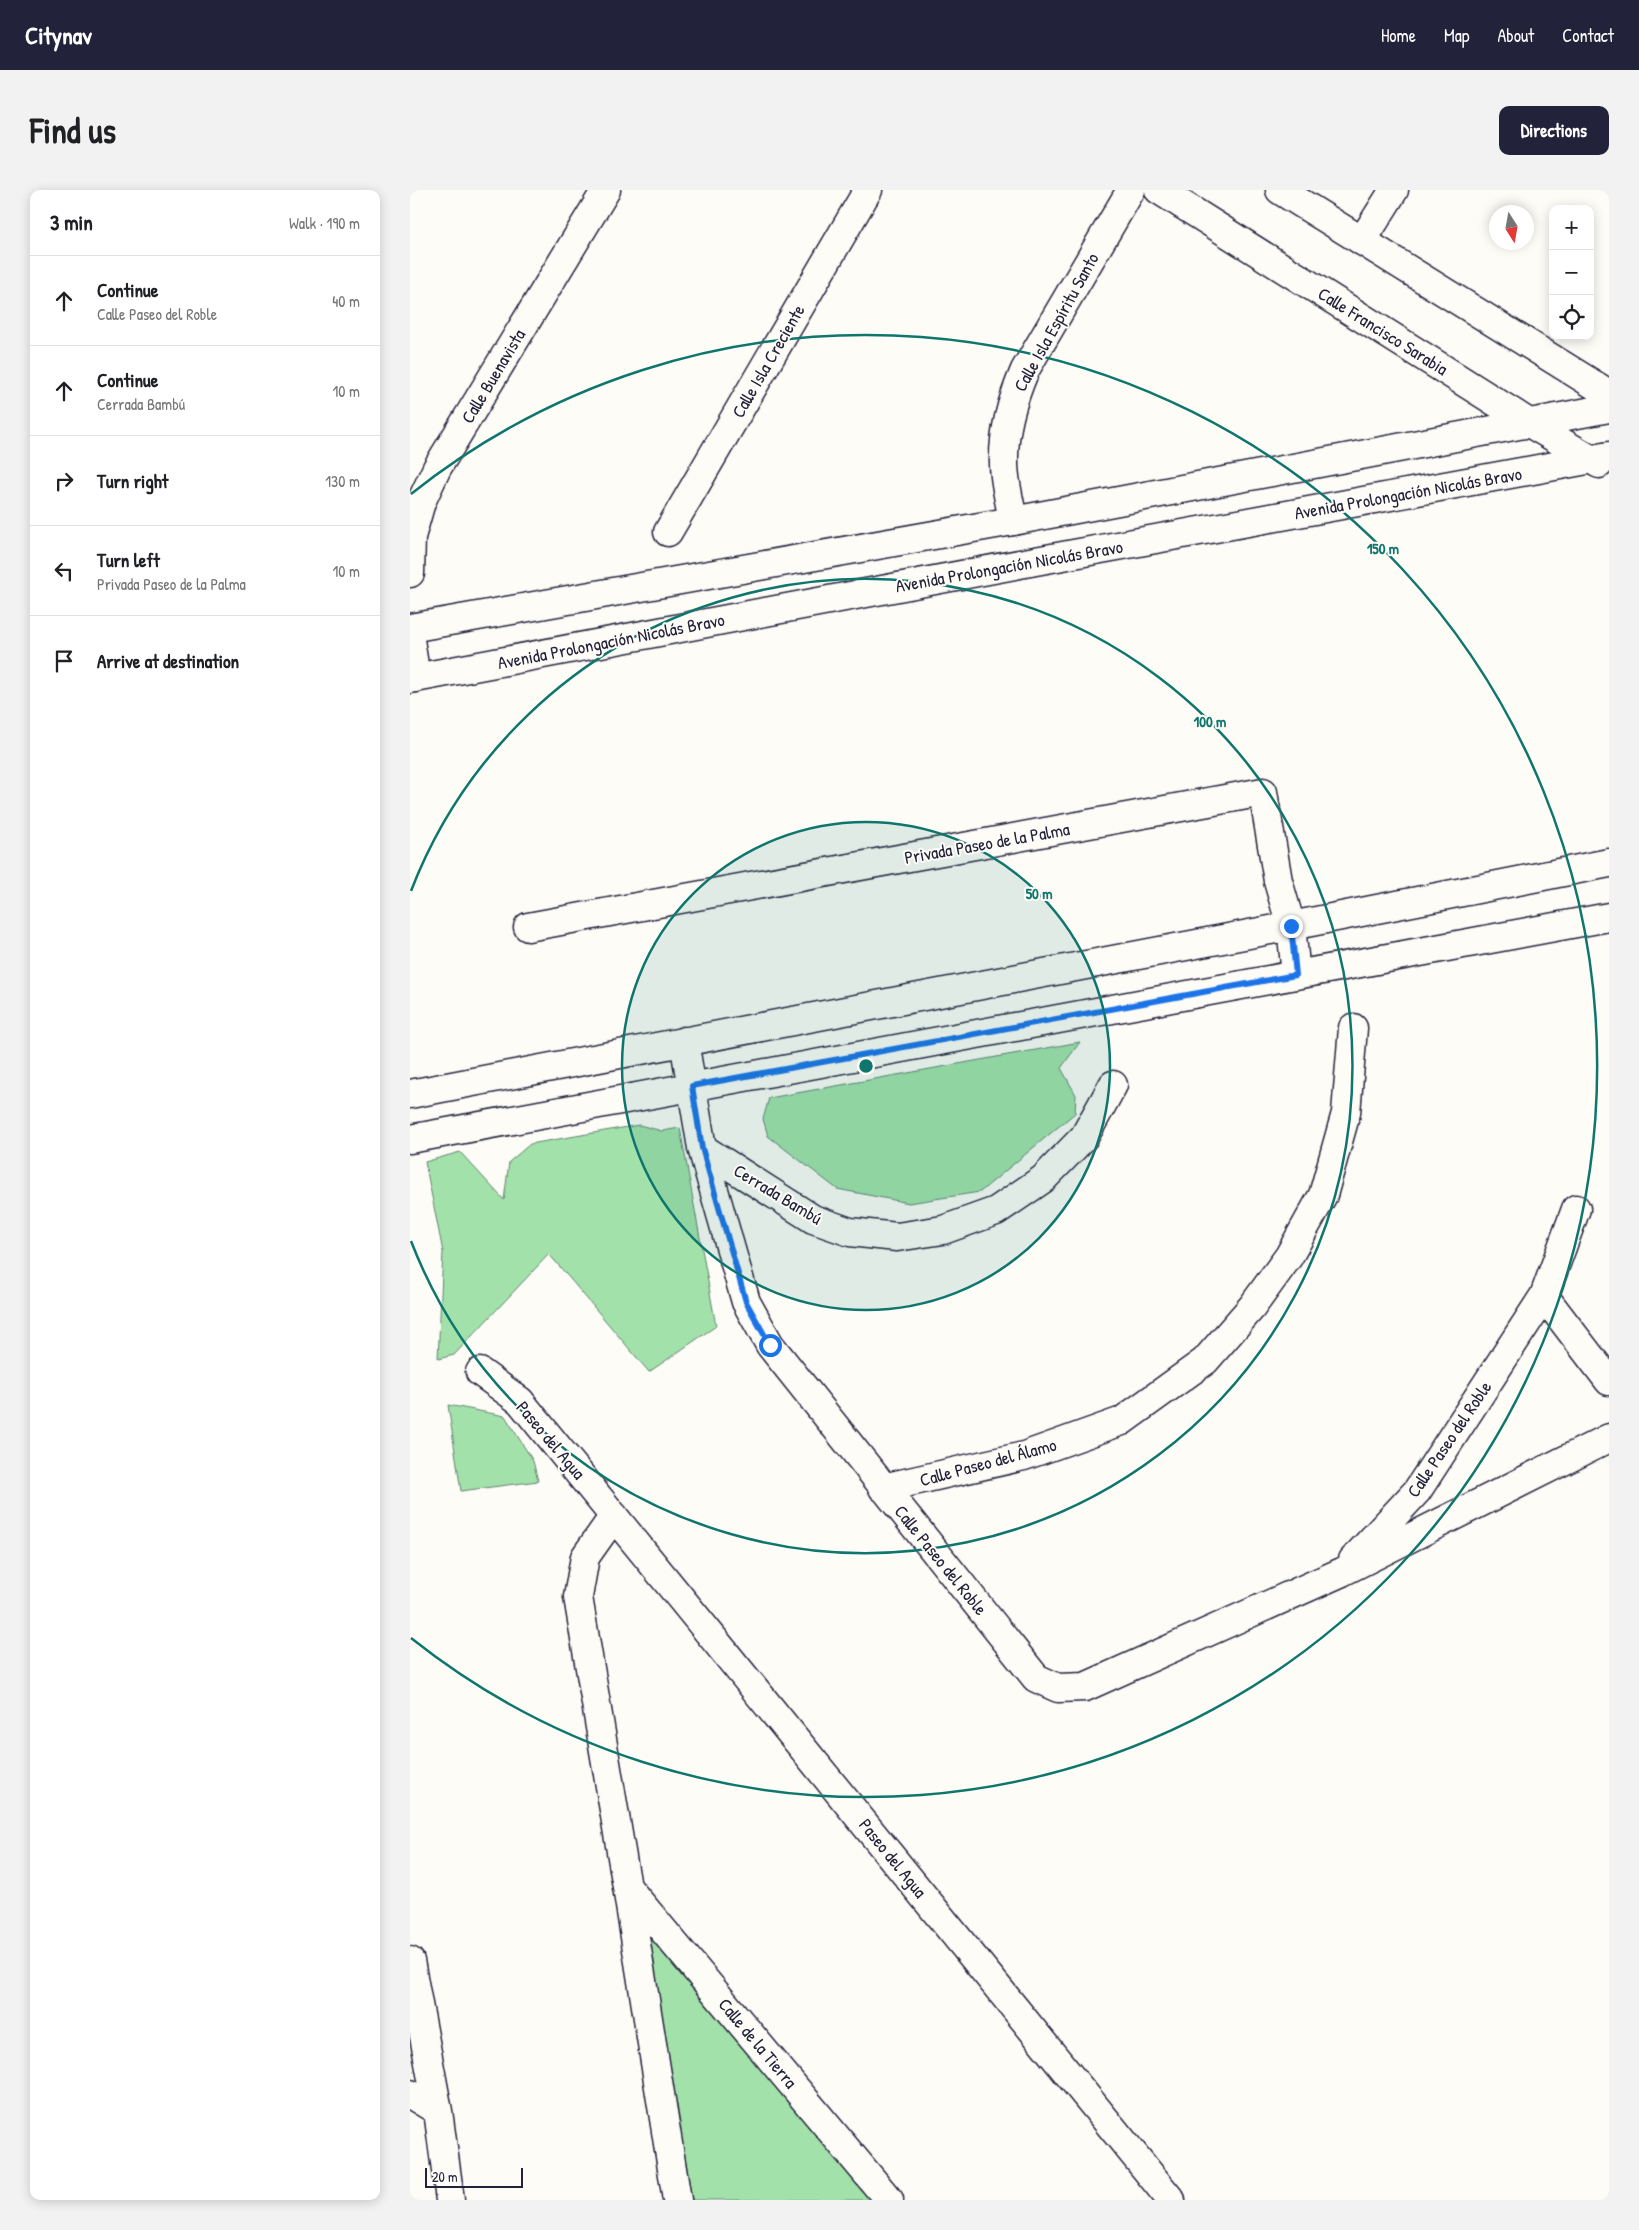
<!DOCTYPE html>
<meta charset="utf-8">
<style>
body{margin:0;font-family:"Patrick Hand",sans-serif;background:#f2f2f2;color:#202124}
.controls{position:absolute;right:15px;top:15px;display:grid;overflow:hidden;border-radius:10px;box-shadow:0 2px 12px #0003}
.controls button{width:45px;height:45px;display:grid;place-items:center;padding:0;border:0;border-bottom:1px solid #e0e0e0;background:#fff;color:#202124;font:25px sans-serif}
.compass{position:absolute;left:1079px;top:15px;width:45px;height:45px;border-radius:50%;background:#fff;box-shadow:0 2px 12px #0003;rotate:169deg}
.scale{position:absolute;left:15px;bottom:12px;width:98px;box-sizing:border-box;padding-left:5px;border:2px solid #22223b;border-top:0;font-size:14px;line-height:18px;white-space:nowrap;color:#22223b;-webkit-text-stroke:4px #fdfcf7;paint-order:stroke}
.stop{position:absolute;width:15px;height:15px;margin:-11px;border:4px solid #1a73e8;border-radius:50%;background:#fff}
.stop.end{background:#1a73e8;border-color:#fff;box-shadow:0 1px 5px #0008}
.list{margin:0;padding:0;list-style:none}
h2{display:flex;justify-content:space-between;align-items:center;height:65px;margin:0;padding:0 20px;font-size:21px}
h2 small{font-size:16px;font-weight:400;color:#757577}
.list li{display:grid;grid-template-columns:32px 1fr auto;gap:15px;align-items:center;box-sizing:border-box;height:90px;padding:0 20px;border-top:1px solid #e0e0e0}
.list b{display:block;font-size:19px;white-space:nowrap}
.list p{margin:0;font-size:16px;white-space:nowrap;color:#757577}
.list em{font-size:16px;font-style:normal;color:#757577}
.icon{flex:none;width:28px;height:28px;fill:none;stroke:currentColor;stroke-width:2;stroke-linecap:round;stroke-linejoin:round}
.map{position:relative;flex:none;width:1199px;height:2010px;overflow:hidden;border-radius:10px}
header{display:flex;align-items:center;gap:30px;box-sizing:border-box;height:70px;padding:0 25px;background:#22223b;color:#fff}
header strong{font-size:24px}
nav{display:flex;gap:28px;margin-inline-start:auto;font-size:18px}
.intro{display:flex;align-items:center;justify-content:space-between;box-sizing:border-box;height:120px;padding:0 30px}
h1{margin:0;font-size:35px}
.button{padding:12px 22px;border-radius:10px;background:#22223b;color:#fff;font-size:18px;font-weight:700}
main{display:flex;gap:30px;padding:0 30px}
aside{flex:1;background:#fff;border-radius:10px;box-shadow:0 2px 12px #0003}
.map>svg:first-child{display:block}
</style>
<header>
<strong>Citynav</strong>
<nav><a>Home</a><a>Map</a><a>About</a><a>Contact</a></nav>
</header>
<div class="intro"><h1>Find us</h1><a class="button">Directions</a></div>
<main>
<aside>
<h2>3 min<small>Walk · 190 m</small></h2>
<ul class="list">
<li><svg class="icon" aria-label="ahead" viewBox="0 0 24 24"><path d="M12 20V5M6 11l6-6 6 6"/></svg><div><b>Continue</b><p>Calle Paseo del Roble</p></div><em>40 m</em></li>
<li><svg class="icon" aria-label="ahead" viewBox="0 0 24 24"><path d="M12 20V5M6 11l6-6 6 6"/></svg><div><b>Continue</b><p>Cerrada Bambú</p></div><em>10 m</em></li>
<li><svg class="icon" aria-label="right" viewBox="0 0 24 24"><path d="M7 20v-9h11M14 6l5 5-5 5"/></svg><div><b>Turn right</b></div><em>130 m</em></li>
<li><svg class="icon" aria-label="left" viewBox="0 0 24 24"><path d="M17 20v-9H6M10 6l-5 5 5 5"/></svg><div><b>Turn left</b><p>Privada Paseo de la Palma</p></div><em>10 m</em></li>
<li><svg class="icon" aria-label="arrive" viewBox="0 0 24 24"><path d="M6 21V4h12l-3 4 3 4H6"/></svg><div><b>Arrive at destination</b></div></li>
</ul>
</aside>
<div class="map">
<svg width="1199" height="2010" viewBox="0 0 1199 2010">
<rect width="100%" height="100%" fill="#fdfcf7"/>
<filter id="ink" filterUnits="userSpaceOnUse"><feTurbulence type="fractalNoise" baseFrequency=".02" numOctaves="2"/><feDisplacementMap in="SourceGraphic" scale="10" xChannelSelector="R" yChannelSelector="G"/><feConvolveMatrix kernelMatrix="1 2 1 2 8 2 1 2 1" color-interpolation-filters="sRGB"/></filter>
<g filter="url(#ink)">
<path fill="#a2e2aa" stroke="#628272" d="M670 852 651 878 666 905 665 923 570 1002 499 1013 427 999 358 946 353 929 359 908Z
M229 935 252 941 270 938 306 1136 239 1182 139 1064 44 1165 28 1169 33 1062 15 972 50 962 94 1010 99 972 120 954Z
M38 1215 95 1226 123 1271 128 1291 51 1301Z
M236 1737 468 2010H282Z"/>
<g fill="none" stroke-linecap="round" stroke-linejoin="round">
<g stroke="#22223b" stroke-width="31">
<path id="minor" d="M952 51 984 0
M603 331C600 312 594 292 594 273 593 240 602 210 615 180L721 0
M258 342 458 0
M0 383 1 347 11 312 27 278 196 0
M0 450 6 488
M118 737 853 602 868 691 881 736 886 785
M274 851 292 958 403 1029 440 1042 487 1047 533 1040 586 1021 633 989 674 947 703 895
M0 904 881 736 1199 673
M0 949 1199 727
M292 958 336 1112 360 1155 626 1488 648 1498 675 1497 932 1382 1199 1248
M1134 1106 1199 1191
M70 1182 110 1211 761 2010
M473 1298 614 1266 712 1231 795 1171 842 1117 879 1066 913 1005 936 923 943 838
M204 1326 175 1367 168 1407 217 1697 267 2010
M943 1370 1007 1301 1134 1106 1166 1019
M217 1697 479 2010
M0 1771 28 1921 40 2010
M0 1904 28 1921"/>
</g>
<g stroke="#22223b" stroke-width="31">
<path id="major" d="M749 0 1119 233 1189 274
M870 0 1199 204
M0 438 603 331 1199 218
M0 489 620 372 1199 266"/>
</g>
<use href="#minor" stroke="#fdfcf7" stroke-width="28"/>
<use href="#major" stroke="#fdfcf7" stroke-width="28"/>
</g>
</g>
<g fill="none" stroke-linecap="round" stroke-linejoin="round" filter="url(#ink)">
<path stroke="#1a73e8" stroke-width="6" d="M360 1155 336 1112 292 958 282 896 886 785 881 736"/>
</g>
<circle cx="456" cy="876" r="244" fill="#0f766e" fill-opacity=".12"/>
<g fill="none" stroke="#0f766e" stroke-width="2.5">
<circle cx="456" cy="876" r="244"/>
<path d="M1 701A487 487 0 1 1 1 1051"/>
<path d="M1 304A731 731 0 1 1 1 1448"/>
</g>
<g text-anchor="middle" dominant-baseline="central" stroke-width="4" stroke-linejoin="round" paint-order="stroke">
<g font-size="18" fill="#22223b" stroke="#fdfcf7">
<text transform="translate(646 132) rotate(-61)">Calle Isla Espíritu Santo</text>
<text transform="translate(973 141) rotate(32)">Calle Francisco Sarabia</text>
<text transform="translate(358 171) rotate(-60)">Calle Isla Creciente</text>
<text transform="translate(83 186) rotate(-59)">Calle Buenavista</text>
<text transform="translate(998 303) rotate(-10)">Avenida Prolongación Nicolás Bravo</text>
<text transform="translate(599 376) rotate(-10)">Avenida Prolongación Nicolás Bravo</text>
<text transform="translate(201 451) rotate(-11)">Avenida Prolongación Nicolás Bravo</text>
<text transform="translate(577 653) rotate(-10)">Privada Paseo de la Palma</text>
<text transform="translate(368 1004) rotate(31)">Cerrada Bambú</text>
<text transform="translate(1039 1249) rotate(-56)">Calle Paseo del Roble</text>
<text transform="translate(141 1250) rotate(50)">Paseo del Agua</text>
<text transform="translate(578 1272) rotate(-15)">Calle Paseo del Álamo</text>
<text transform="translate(531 1370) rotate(51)">Calle Paseo del Roble</text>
<text transform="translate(483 1668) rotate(51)">Paseo del Agua</text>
<text transform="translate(348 1853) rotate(50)">Calle de la Tierra</text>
</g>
</g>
<circle cx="456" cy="876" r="8" fill="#0f766e" stroke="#fdfcf7" stroke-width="2.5"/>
<g font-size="15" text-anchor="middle" font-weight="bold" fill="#0f766e" stroke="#fdfcf7" stroke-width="4" stroke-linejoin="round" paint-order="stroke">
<text x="973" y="364">150 m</text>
<text x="800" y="537">100 m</text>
<text x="629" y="709">50 m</text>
</g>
</svg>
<div class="controls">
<button>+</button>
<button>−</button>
<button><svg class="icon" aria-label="locate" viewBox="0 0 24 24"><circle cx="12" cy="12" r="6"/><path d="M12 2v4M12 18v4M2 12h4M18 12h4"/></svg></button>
</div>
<svg class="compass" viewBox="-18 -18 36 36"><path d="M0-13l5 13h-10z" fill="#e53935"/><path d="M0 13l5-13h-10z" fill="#757577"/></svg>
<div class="scale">20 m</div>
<div class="stop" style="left:360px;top:1155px"></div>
<div class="stop end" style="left:881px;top:736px"></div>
</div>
</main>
